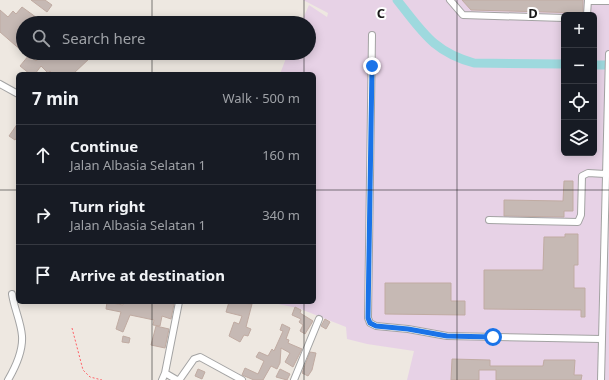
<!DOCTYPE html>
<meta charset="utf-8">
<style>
body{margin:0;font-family:"Noto Sans",sans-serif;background:#242831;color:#f1f3f6}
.controls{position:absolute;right:12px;top:12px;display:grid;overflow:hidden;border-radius:6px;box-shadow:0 2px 10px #0003}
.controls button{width:36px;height:36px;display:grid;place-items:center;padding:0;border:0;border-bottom:1px solid #363941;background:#171b24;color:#f1f3f6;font:20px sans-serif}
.stop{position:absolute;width:12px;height:12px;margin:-9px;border:3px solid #1a73e8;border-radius:50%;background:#fff}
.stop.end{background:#1a73e8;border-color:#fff;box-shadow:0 1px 4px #0008}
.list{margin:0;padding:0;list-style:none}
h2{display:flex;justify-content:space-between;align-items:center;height:52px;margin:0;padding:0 16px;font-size:17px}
h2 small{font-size:13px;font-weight:400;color:#9ea1a6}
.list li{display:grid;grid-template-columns:26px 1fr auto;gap:12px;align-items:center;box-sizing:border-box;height:60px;padding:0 16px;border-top:1px solid #363941}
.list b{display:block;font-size:15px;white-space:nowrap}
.list p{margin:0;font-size:13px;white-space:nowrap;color:#9ea1a6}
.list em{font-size:13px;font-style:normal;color:#9ea1a6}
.icon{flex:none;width:22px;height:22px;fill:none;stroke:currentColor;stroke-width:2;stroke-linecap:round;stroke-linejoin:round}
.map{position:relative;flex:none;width:609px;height:380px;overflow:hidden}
.search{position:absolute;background:#171b24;box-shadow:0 2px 10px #0003;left:16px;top:16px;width:300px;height:44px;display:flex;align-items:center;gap:10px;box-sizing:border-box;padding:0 14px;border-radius:22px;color:#9ea1a6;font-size:15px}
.panel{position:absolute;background:#171b24;box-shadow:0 2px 10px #0003;left:16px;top:72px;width:300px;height:232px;border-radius:6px}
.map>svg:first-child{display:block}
</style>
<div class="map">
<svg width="609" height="380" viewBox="0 0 609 380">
<rect width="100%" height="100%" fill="#eee8e1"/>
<path fill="#e7d2e6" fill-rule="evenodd" d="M303 0H609V380H407L414 351 367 344 347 339 346 327 298 308 268 302H314V74H280L288 53H309V23H301L309 5 327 17 328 13ZM564 15H594V153H564Z"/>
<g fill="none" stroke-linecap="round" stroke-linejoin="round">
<path stroke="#9ed9de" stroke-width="9" d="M397 0C422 31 433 52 474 63L564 64
M594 65H609"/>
</g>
<path fill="#c6b9b4" stroke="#c0aba2" d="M31 0H45L52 5 47 12Z
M462 0H583V13L471 10Z
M22 7 44 23H23V52L0 32V10L8 17 13 11 16 14Z
M45 53H55L57 55 59 53H73L79 60 87 53 91 57 73 74H53L50 71 48 73 41 66 35 74H30L20 66 29 55 36 61Z
M18 123V136L15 140 9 136Z
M564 181H573V211H564V217L504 216V200L563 201Z
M565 234H578V265H574V288H585V317H581V310L484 309V270H543L544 237H565Z
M385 283H451V301H465V315L385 314Z
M107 302 123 305V302H163L174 304 171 319 162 316 160 326 153 325 154 320 130 315 123 332 116 329 121 312 106 309Z
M229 302 252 304 246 327 251 329 248 336 244 335 240 342 229 336 234 322 239 324 242 316 226 312Z
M295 307 301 310 300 313 313 321 305 334 300 331 303 325 299 322 301 319 292 315Z
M325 319 330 322 326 329 321 326Z
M282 324 290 328 286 339 289 340 288 343 302 349 293 367 285 362 290 353 281 348 280 363 277 369 271 366 263 380H254L242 375 245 368 258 374 264 361 256 357 259 352 268 356 272 349 274 351 283 331 280 330Z
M156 326 169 329 165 348 151 345Z
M123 336 130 338 129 343 122 342Z
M310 352 316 353 312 370 308 376 302 373Z
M452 359 490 360V366H543L544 360H575L574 375H582L581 380H496V370H479V380H451Z
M198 369 205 372 202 379 195 376Z
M280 369 290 374 287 380 276 377Z"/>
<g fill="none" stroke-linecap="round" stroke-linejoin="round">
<g stroke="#a3a3a3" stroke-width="8">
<path id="minor" d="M450 0 463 15 564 18
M588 1H609
M587 15 588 0
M372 35 368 318 370 323 376 326 408 329 447 336 601 339
M0 84 18 94
M489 220 578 222 581 215 582 176 588 173 605 174
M165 373 179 302
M8 380C15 368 23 350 22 336 21 322 14 308 12 294
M162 380 165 373 177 380 180 379 194 359 200 357 242 380
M294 380 319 319
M601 380 609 54"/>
</g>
<path stroke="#ff6066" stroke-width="1" stroke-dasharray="2 2" stroke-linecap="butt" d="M72 328 83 370 90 377 102 380"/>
<use href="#minor" stroke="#fff" stroke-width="6"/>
</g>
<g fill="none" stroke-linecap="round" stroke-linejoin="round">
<path stroke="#1a73e8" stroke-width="5" d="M372 66 368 318 370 323 376 326 408 329 447 336 493 337"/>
</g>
<path fill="none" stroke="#1c1c1c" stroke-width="1" stroke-opacity="0.55" d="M152 0V23M304 0V23M457 0V380M152 53V74M304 53V74M0 190H18M314 190H609M152 302V380M304 302V380"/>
<g font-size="13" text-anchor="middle" font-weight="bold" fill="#1c1c1c" stroke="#fff" stroke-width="4" stroke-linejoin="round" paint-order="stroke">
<text x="381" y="18">C</text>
<text x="533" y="18">D</text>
</g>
</svg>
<div class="controls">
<button>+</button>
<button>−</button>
<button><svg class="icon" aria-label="locate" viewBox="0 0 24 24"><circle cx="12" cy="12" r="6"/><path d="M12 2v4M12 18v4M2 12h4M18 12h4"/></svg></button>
<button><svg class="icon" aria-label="layers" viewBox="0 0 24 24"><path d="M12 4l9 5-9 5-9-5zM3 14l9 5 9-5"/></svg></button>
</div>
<div class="stop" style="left:493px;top:337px"></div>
<div class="stop end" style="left:372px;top:66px"></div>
<div class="search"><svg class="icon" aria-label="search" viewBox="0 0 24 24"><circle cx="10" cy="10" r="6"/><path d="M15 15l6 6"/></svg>Search here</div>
<section class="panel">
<h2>7 min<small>Walk · 500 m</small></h2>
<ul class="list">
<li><svg class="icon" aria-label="ahead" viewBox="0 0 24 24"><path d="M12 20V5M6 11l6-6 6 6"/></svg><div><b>Continue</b><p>Jalan Albasia Selatan 1</p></div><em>160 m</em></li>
<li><svg class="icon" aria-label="right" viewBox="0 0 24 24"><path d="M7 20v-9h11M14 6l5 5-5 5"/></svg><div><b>Turn right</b><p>Jalan Albasia Selatan 1</p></div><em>340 m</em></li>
<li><svg class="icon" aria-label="arrive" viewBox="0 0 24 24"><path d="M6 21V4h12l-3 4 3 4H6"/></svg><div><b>Arrive at destination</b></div></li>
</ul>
</section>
</div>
